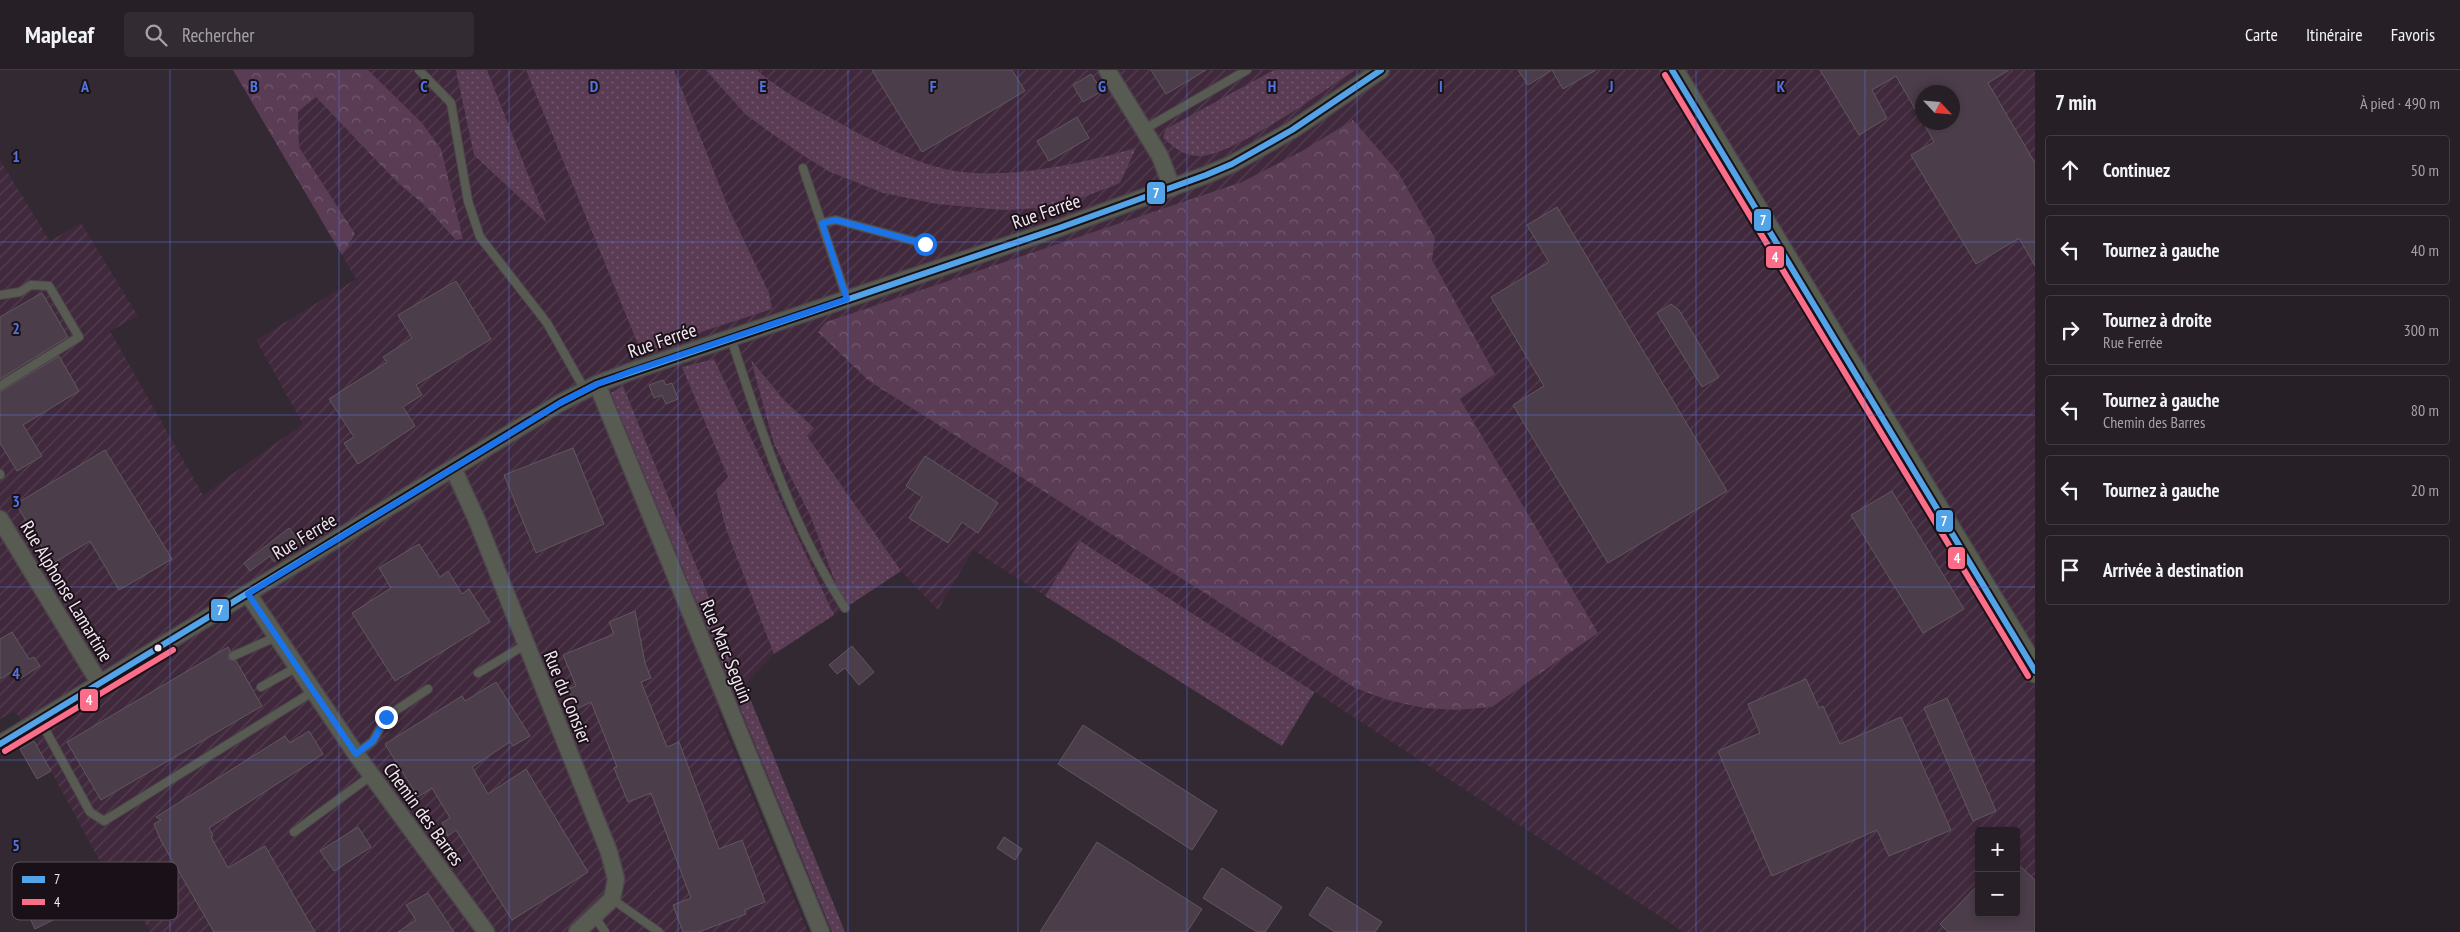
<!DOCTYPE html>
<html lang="fr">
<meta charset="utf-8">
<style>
body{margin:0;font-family:"PT Sans Narrow",sans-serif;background:#322c32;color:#f1f3f6}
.controls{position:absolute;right:15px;bottom:15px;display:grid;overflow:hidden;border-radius:5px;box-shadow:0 2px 8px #0003}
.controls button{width:45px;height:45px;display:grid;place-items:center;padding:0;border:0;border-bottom:1px solid #423d43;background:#261f26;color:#f1f3f6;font:25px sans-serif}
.compass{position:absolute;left:1915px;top:15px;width:45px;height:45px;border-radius:50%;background:#261f26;box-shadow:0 2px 8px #0003;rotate:116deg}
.stop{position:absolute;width:15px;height:15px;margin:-11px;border:4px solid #1a73e8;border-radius:50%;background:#fff}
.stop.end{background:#1a73e8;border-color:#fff;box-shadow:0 1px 5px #0008}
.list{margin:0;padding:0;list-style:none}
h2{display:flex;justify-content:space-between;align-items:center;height:65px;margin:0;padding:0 20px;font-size:21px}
h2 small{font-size:16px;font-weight:400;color:#a4a2a7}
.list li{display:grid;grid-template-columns:32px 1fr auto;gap:15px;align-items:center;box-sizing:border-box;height:70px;margin:0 10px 10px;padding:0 10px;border:1px solid #423d43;border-radius:5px}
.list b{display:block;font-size:19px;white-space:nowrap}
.list p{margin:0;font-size:16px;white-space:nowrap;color:#a4a2a7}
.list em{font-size:16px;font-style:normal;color:#a4a2a7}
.icon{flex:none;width:28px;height:28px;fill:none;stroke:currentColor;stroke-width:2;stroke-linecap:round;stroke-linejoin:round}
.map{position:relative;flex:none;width:2035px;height:862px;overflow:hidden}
header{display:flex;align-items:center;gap:30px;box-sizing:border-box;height:70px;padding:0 25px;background:#261f26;border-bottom:1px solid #423d43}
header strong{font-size:24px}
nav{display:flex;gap:28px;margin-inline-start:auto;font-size:18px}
.search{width:350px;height:45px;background:#322c32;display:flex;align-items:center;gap:12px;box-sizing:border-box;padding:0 18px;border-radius:5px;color:#a4a2a7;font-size:19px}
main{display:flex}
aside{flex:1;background:#261f26}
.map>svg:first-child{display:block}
</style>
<header>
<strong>Mapleaf</strong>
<div class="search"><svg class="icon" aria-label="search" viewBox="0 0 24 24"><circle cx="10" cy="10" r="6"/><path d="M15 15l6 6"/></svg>Rechercher</div>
<nav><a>Carte</a><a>Itinéraire</a><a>Favoris</a></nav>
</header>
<main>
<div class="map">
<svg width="2035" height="862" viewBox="0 0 2035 862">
<defs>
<pattern id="industrial-furrows" width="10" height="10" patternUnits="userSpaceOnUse" patternTransform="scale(1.25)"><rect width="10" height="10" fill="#40293c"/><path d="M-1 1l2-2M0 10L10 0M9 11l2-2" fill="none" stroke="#533e4f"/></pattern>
<pattern id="grass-dots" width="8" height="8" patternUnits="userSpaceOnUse" patternTransform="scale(1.25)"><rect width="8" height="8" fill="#5a3c55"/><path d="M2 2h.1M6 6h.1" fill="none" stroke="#72586e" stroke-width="1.8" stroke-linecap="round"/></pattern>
<pattern id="forest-crowns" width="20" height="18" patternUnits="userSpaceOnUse" patternTransform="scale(1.25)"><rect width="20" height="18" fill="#5a3c55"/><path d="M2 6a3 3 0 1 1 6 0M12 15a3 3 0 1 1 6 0" fill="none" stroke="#72586e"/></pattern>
</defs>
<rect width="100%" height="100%" fill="#332932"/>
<path fill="url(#industrial-furrows)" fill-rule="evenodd" d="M363 0H2035V862H1684L1315 622 1282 676 973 480 938 540 901 501 774 584 718 643 808 862H150L133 831 123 834 51 701 15 641 0 649V90L50 171 81 153 138 246 110 261 203 425 303 354 256 270 356 209 265 54ZM1922 22H1952V52H1922ZM1979 761H2016V843H1979Z"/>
<path fill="url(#grass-dots)" d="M456 0H487L547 153 474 85Z
M526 0H674L728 137 769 223 772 239 701 262 642 284Z
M706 0H757C782 22 811 37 840 53 868 69 899 85 930 95 991 115 1076 95 1136 78L1120 113 1058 137 1003 140 937 134 883 123 828 101 798 82 746 45Z
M1274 0H1355C1325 20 1229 89 1197 86 1182 85 1174 77 1163 68L1166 59Z
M714 289 834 545 774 584 726 459 716 420 728 407 682 297Z
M751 290 784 330 814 358 807 366 901 501 845 538 810 445 774 374Z
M623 316 845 862H832L611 323Z
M1080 471 1314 622 1282 676 1045 526Z"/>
<path fill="url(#forest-crowns)" d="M233 0H368L422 53 441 79 463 169 456 170 424 135 397 112 316 27 298 42 299 77 355 164 342 185Z
M1353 50 1398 102 1435 168 1432 190 1495 304 1460 329 1598 563 1492 637 1457 640 1424 638 1388 630 1355 618 869 311 818 262 826 252 1242 112 1302 81Z"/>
<path fill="#4b3d49" stroke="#61585f" d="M872 0H1012L1025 21 922 82Z
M1151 0H1206L1166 24Z
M1518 0H1552L1528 15Z
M1552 0H1596L1563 19Z
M1820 0H2009L1988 13 2035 93V196L2019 168 1976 194 1911 85 1934 72 1923 52H1952V22H1922V51L1896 6 1872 20 1887 48 1859 65Z
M1091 4 1102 21 1083 32 1073 15Z
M1077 47 1089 68 1049 91 1037 71Z
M1557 137 1727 421 1608 493 1513 335 1544 316 1491 227 1549 192 1527 155Z
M456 211 491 269 416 315 422 325 403 337 415 356 358 394 344 373 354 367 329 329 387 292 383 287 412 268 398 245Z
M42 223 68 267 0 309V247Z
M1671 234 1679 240 1719 307 1702 317 1657 243Z
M59 286 79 321 23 355 42 386 17 401 0 373V322Z
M663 310 666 315 672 313 678 329 666 334 662 325 654 328 649 315Z
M573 378 604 454 536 483 504 405Z
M105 380 172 489 119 520 90 471 52 494 16 434Z
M925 386 998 433 978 463 962 452 948 473 909 448 922 427 906 416Z
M1892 421 1964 539 1923 563 1851 445Z
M289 458 300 472 274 492 270 486 250 501 244 493Z
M419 474 440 507 448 501 462 524 469 519 490 552 395 611 352 543 391 518 379 498Z
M635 541 645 593 651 608 641 612 667 677 679 672 719 779 742 770 765 832 744 840 746 844 699 862H683L673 835 691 828 651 723 628 732 614 698 617 697 591 632 577 639 568 619 576 616 563 585 614 564 609 552Z
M12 562 29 589 34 587 40 596 18 610 13 601 0 609V569Z
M852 576 874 602 859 615 845 598 837 604 829 595Z
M228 577 230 581 228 589 236 591 262 636 101 730 67 672Z
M1806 609 1819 638 1823 636 1840 674 1901 647 1951 760 1889 786 1877 760 1772 806 1718 681 1760 663 1748 634Z
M496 612 530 666 513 676 510 672 472 697 488 724 526 699 588 802 512 850 456 760 448 766 442 753 450 748 432 718 418 727 385 674 462 626 465 631Z
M1947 628 1996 741 1973 751 1924 638Z
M1083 655 1217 741 1192 780 1058 694Z
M309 661 323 684 209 758 213 766 211 767 228 798 265 776 315 862H214L161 771 154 754 161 750 156 747 285 666 290 673Z
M34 671 51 701 37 709 20 679Z
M358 757 371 777 334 801 320 781Z
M1004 767 1022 779 1015 790 997 778Z
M1097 772 1202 839 1187 862H1040Z
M2016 792 2035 810V862H1948L1940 854 1979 814V843H2016Z
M1222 798 1282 837 1265 862H1257L1203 828Z
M1327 817 1382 852 1375 862H1335L1309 845Z
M42 821 55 849 35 859 22 831Z
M428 823 454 862H398L416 850 406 835Z"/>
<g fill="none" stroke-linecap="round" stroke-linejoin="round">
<g stroke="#4d444c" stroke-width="10">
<path id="service" d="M419 0 451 33 468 131 480 167 547 253 585 320
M1143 60 1247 0
M803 98 847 229
M822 153 836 150 925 174
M0 225 20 222 31 215 49 216 79 267 0 316
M731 268C761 361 791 455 845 538
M0 404V405
M233 586 276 567
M478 603 525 575
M261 617 297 597
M40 650 90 742 104 751 314 621
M356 684 373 671 386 647 428 619
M294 762 372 705
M612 829 659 862
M595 847 605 862"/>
</g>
<g stroke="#4d444c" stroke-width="19">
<path id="minor" d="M1107 0 1160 86 1172 118
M597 314 821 862
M453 398 476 448 609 782 616 809 612 829 577 862
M0 449 100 614
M248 524 356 684 486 862
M0 674 560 333 597 314 632 301 1059 158 1206 105 1232 94 1292 60 1381 0"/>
</g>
<g stroke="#4d444c" stroke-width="25">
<path id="secondary" d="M1672 0 2035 601"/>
</g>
<use href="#service" stroke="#575b51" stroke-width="8"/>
<use href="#minor" stroke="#575b51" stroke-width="16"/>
<use href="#secondary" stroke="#565c4e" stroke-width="22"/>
<g stroke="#1a1118" stroke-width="10">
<path id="bus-1" d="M1672 0 2035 601
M0 674 560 333 597 314 1059 158 1206 105 1232 94 1292 60 1381 0"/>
</g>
<g stroke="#1a1118" stroke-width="10">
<path id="bus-2" d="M1665 5 2028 606
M5 681 173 580"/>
</g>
<use href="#bus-1" stroke="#53a3e8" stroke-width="6"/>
<use href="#bus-2" stroke="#fb6d88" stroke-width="6"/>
</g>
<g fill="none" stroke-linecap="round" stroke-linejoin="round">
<path stroke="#1a73e8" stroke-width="6" d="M386 647 373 671 356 684 248 524 560 333 597 314 632 301 847 229 822 153 836 150 925 174"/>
</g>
<path fill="none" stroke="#5374de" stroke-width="1" stroke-opacity="0.55" d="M170 0V862M339 0V862M509 0V862M678 0V862M848 0V862M1018 0V862M1187 0V862M1357 0V862M1526 0V862M1696 0V862M1865 0V862M0 172H2035M0 345H2035M0 517H2035M0 690H2035"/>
<circle fill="#f4e7f1" stroke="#1a1118" stroke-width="2" cx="158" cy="578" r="4.5"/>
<g text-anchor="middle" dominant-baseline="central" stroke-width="4" stroke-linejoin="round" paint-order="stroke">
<g font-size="19" fill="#f4e7f1" stroke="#1a1118">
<text transform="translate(1046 141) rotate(-19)">Rue Ferrée</text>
<text transform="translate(662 270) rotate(-19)">Rue Ferrée</text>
<text transform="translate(304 466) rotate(-31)">Rue Ferrée</text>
<text transform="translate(67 521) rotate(59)">Rue Alphonse Lamartine</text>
<text transform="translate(727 581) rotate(68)">Rue Marc Seguin</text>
<text transform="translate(568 627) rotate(68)">Rue du Consier</text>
<text transform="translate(424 744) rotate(54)">Chemin des Barres</text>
</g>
</g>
<rect x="12" y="792" width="166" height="58" rx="8" fill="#1a1118" stroke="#5b5159" stroke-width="1"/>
<rect x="22" y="806" width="23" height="7" fill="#53a3e8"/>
<rect x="22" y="829" width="23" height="6" fill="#fb6d88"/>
<g font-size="14" fill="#f4e7f1">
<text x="54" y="814">7</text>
<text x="54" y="837">4</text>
</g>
<g font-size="16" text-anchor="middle" font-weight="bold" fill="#5374de" stroke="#1a1118" stroke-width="4" stroke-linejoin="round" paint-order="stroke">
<text x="85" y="22">A</text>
<text x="254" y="22">B</text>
<text x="424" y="22">C</text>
<text x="594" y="22">D</text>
<text x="763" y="22">E</text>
<text x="933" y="22">F</text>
<text x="1102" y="22">G</text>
<text x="1272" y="22">H</text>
<text x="1441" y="22">I</text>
<text x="1611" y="22">J</text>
<text x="1781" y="22">K</text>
<text x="16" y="92">1</text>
<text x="16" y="264">2</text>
<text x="16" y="437">3</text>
<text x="16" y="609">4</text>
<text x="16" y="781">5</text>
</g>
<g stroke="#1a1118" stroke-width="2">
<rect x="1146" y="111" width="20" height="24" rx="5" fill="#53a3e8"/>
<rect x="1753" y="138" width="19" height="24" rx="5" fill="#53a3e8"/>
<rect x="1765" y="175" width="20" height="24" rx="5" fill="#fb6d88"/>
<rect x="1935" y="439" width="19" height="24" rx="5" fill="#53a3e8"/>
<rect x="1947" y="476" width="19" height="24" rx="5" fill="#fb6d88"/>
<rect x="210" y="528" width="20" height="24" rx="5" fill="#53a3e8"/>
<rect x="79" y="618" width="20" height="24" rx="5" fill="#fb6d88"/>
</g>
<g font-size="14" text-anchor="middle" font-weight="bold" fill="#fff">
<text x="1156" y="128">7</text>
<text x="1763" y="155">7</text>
<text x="1775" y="192">4</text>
<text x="1944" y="456">7</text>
<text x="1957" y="493">4</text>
<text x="220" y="545">7</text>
<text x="89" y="635">4</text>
</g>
</svg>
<div class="controls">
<button>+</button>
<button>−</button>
</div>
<svg class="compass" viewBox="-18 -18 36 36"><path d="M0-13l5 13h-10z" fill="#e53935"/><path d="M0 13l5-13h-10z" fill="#a4a2a7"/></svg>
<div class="stop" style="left:925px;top:174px"></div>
<div class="stop end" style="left:386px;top:647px"></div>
</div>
<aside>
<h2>7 min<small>À pied · 490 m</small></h2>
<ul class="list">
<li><svg class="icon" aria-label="ahead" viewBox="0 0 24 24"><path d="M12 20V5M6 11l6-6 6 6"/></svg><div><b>Continuez</b></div><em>50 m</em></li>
<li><svg class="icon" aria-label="left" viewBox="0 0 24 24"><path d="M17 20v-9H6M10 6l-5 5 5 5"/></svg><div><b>Tournez à gauche</b></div><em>40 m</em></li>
<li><svg class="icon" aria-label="right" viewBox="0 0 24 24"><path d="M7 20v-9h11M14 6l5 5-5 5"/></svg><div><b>Tournez à droite</b><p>Rue Ferrée</p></div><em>300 m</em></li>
<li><svg class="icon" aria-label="left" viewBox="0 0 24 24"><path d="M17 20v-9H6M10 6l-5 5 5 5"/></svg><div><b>Tournez à gauche</b><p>Chemin des Barres</p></div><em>80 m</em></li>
<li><svg class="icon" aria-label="left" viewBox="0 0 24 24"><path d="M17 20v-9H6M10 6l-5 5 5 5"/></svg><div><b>Tournez à gauche</b></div><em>20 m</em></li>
<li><svg class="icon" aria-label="arrive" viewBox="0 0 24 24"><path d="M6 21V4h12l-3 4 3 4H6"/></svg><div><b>Arrivée à destination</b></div></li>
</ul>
</aside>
</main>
